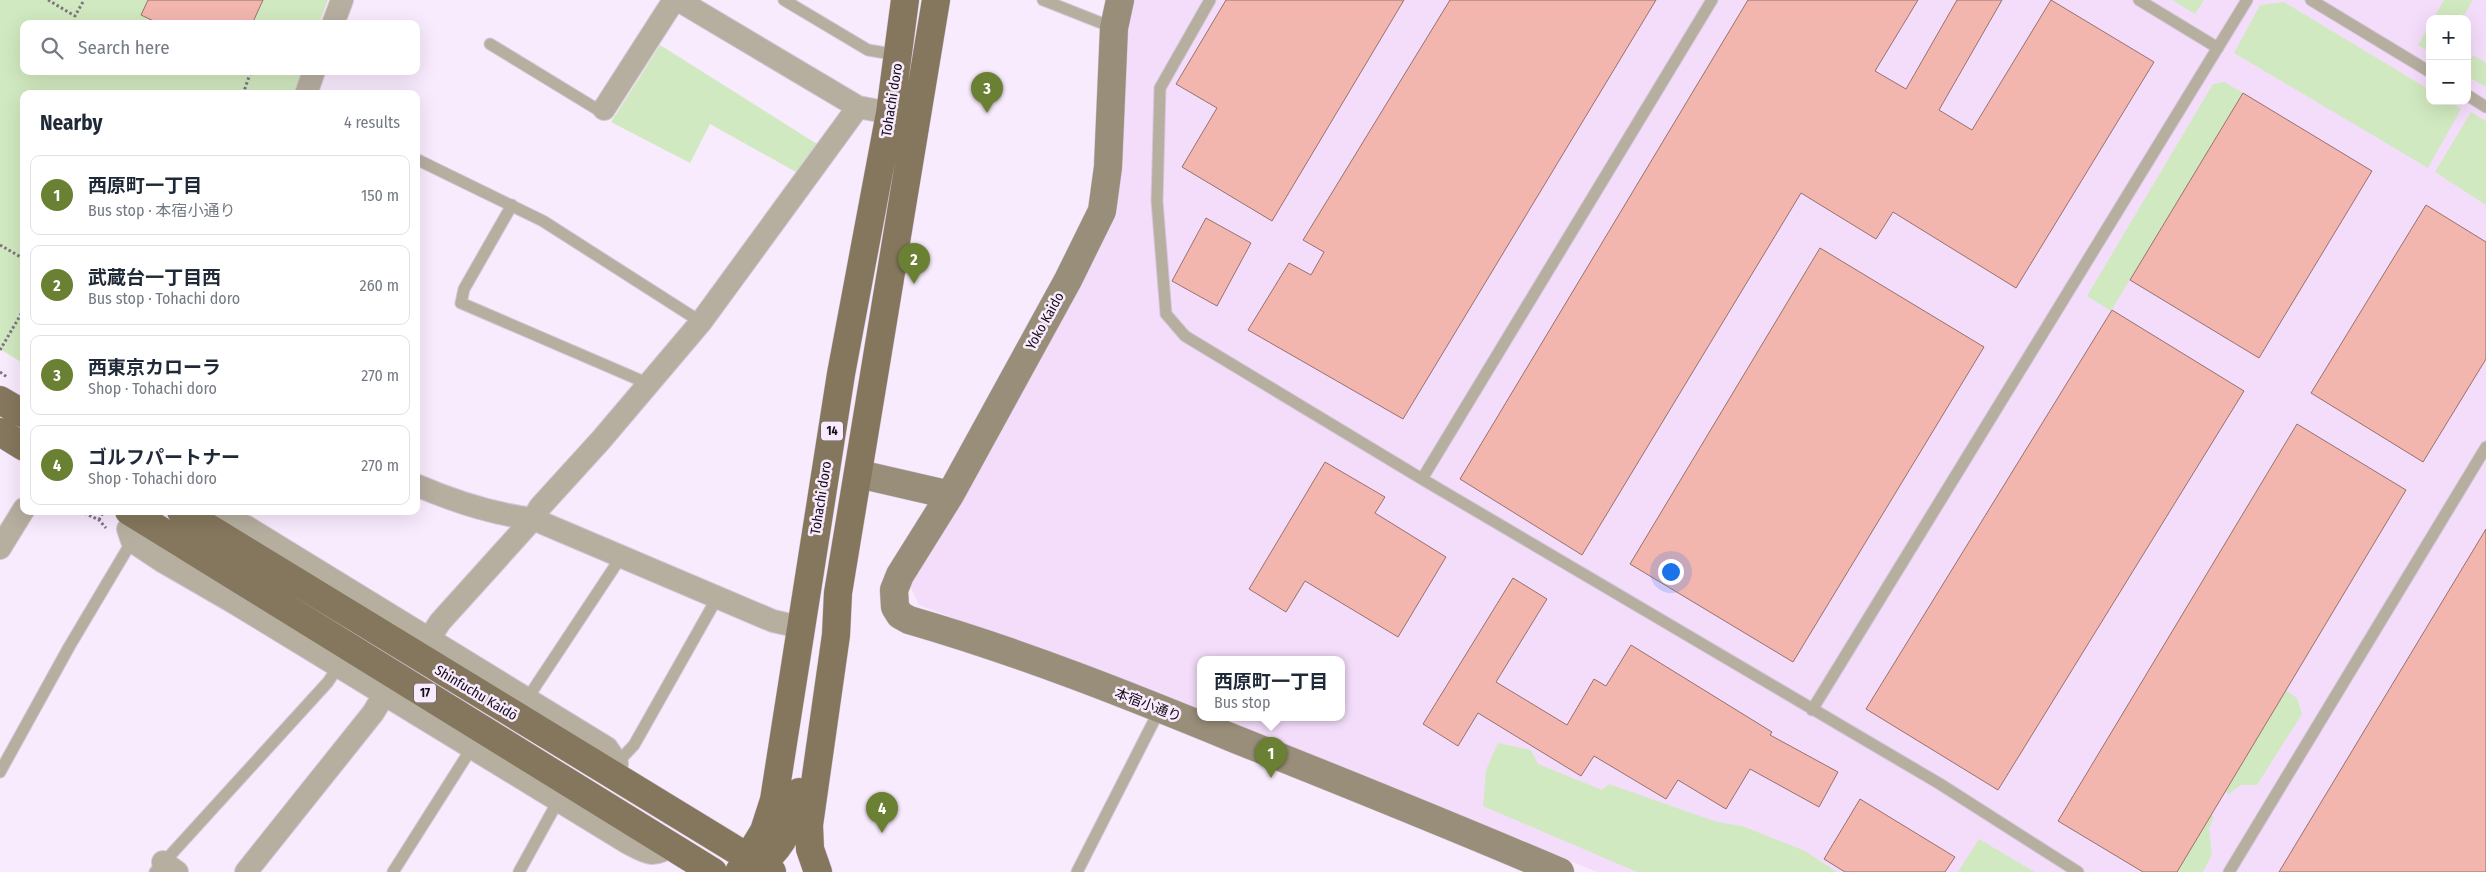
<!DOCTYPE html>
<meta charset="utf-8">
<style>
body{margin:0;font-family:"Fira Sans Condensed","Noto Sans JP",sans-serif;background:#f2f2f3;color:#1f2937}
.controls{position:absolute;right:15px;top:15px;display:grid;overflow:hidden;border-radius:10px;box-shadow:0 5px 20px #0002}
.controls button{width:45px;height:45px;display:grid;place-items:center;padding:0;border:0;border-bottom:1px solid #e0e1e3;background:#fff;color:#1f2937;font:25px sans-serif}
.you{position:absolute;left:1670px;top:571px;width:18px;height:18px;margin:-12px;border:4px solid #fff;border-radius:50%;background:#1a73e8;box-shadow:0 0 0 8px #1a73e833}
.badge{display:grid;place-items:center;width:32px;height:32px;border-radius:50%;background:#6a8032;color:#fff;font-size:16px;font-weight:700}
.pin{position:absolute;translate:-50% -41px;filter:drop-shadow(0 1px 2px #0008)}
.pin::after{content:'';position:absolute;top:26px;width:18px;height:15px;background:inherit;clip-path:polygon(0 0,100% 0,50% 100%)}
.popup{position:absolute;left:1197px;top:656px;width:148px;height:65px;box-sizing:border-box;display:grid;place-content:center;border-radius:10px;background:#fff;filter:drop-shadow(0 1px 4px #0005);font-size:16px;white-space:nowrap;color:#747a83}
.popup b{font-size:19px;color:#1f2937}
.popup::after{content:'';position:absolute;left:50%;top:100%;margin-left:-10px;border:10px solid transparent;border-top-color:#fff}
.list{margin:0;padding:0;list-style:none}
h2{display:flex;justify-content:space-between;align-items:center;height:65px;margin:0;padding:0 20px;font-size:21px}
h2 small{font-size:16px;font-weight:400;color:#747a83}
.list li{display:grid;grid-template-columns:32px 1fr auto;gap:15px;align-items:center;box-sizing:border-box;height:80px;margin:0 10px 10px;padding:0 10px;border:1px solid #e0e1e3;border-radius:10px}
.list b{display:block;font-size:19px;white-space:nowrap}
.list p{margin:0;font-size:16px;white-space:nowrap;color:#747a83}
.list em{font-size:16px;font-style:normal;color:#747a83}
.icon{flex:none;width:28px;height:28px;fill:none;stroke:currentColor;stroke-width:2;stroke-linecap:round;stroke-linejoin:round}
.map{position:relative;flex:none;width:2486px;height:872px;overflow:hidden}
.search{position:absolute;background:#fff;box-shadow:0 5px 20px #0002;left:20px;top:20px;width:400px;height:55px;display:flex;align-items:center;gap:12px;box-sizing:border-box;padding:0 18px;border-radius:10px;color:#747a83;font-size:19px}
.panel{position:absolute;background:#fff;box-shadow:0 5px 20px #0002;left:20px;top:90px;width:400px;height:425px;border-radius:10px}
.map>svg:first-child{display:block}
</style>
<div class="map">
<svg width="2486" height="872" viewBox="0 0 2486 872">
<rect width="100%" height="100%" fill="#f9ebfe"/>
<path fill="#f4ddfb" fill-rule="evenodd" d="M1128 0H2486V872H1597L1312 755 1211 717H1341V659H1201V713L919 605 907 580 1117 215 1123 33ZM2430 19H2467V101H2430Z"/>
<path fill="#d1e9c0" d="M0 0H328L319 24H24V71H302L294 94H24V364L0 349Z
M2172 0H2204L2195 14Z
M2444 0H2473L2462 19H2433Z
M2284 2 2430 90V101H2449L2461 109 2428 168 2234 53 2260 5Z
M2430 24V52L2418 45Z
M660 45 817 144 796 172 710 124 690 163 611 122Z
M2473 55 2486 63V87L2467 76V64Z
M2224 82 2243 93 2111 311 2087 296 2213 84Z
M2471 112 2486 121V205L2435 172Z
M2284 689 2297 698 2302 714 2257 785H2241L2229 794 2225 792Z
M1498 743 1531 750 1538 764 1602 790 1609 784 1717 822 1742 826 1805 851 1837 872H1637L1483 806 1486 770Z
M2211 815 2214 817 2209 828 2212 854 2203 872H2177Z
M1979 839 2035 872H1958Z"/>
<path fill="#f2b6af" stroke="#97716d" d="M148 0H263L252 24H160L141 15Z
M1226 0H1404L1272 221 1182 167 1217 108 1176 84Z
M1450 0H1656L1403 419 1248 330 1289 263 1311 275 1324 252 1303 240Z
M1748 0H1918L1875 71 1906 89 1957 0H2002L1939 110 1972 130 2051 0 2154 62 2016 288 1893 212 1876 239 1801 193 1582 555 1460 479Z
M2243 93 2372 171 2259 358 2130 280Z
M2426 205 2486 242V359L2423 462 2311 393Z
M1206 218 1251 243 1217 306 1172 281Z
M1820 248 1984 347 1793 662 1630 564Z
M2112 310 2244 391 1998 790 1866 709Z
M2297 424 2406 490 2177 872H2143L2058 821Z
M1325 462 1385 497 1375 513 1446 557 1398 637 1305 581 1286 612 1249 589Z
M2486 529V872H2279Z
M1513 578 1547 599 1496 682 1567 725 1594 679 1606 686 1631 645 1772 732 1770 735 1838 772 1819 807 1750 769 1726 809 1678 780 1666 799 1594 756 1581 776 1478 713 1458 746 1423 724Z
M1860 799 1955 857 1945 872H1845L1824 859Z"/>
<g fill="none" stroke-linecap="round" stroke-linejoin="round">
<g stroke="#d4c7d9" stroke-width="13">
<path id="lane" d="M784 0 868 50 898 55
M1043 0 1114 28
M1210 0 1160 88 1157 201 1166 314 1185 336 1422 479 1940 784 2078 872
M2139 0 2218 48
M2311 0 2430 72
M490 44 600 111 604 109
M2467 95 2486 107
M416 159 543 221 701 322
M512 205 464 289 461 303 649 384
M1422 479 1712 0
M527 699 621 557
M1812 710 2247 0
M617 763 634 745 717 598
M0 772 69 647 132 541
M155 872 328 682 338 667
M393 872 471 749
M519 872 558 801
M1077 872 1160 709
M2229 872 2486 447"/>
</g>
<g stroke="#d4c7d9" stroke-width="24">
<path id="street" d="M678 0 858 107
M333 24 342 0
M306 94 314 71
M604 109 674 0
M416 485C453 501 493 514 533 519L773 621 800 627
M138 511 128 529 132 541 162 561 233 602 628 843C645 852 655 859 670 845
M207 527C223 513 227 517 245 526L607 748 617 763 615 777
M0 548 24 509
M429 639 440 622 533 519 540 507 601 440 701 322 858 107 890 113
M163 862 177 872
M246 872 373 713 384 695"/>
</g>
<g stroke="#d4c7d9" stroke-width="29">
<path id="secondary" d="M1120 0 1114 28 1108 167 1102 211 1068 280 950 495 900 575 894 590 895 607 900 615 909 620C1020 652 1128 695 1235 739 1343 782 1452 826 1560 872
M859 474 950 495"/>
</g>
<g stroke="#d4c7d9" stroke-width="29">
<path id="primary" d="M0 400 24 414
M0 432 24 447
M129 511 713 872
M181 511 772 872
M739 872 764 831 774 800 841 374 890 113 905 0
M750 872C779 854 794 826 799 792
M818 872 810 849 809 825 836 635 838 593 936 0"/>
</g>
<path stroke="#7e7381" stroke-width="3" stroke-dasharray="2.5 2.5" stroke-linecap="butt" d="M48 0 75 16 84 0
M243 94 251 71
M0 245 24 259
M0 350 24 309
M0 372 7 377
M80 511 99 520 106 528
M99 520 104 511"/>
<use href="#lane" stroke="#b6afa0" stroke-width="11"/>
<use href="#street" stroke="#b6afa0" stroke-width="22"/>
<use href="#secondary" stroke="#998e79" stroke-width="28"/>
<use href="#primary" stroke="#85775d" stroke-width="28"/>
</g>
<g text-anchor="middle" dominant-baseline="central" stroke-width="5" stroke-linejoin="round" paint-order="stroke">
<g fill="#f9ebfe" stroke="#594f5c" stroke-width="1">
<rect x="821" y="421.5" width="22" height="19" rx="4"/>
<rect x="414" y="683.5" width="22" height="19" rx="4"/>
</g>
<g font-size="12" font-weight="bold" fill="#140c16">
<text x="832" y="431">14</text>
<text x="425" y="693">17</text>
</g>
<g font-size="14" fill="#140c16" stroke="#f9ebfe">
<text transform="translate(892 100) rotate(-81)">Tohachi doro</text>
<text transform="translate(1045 321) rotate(-61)">Yoko Kaido</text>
<text transform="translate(821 498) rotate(-81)">Tohachi doro</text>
<text transform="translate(476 693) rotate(31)">Shinfuchu Kaidō</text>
<text transform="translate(1148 705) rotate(21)">本宿小通り</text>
</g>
</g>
</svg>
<div class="controls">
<button>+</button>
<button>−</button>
</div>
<div class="you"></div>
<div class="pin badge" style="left:1271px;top:778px">1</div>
<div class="popup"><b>西原町一丁目</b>Bus stop</div>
<div class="pin badge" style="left:914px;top:284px">2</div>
<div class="pin badge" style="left:987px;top:113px">3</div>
<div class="pin badge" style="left:882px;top:833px">4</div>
<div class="search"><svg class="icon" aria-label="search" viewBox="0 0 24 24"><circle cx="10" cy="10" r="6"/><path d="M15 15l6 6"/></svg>Search here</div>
<section class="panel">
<h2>Nearby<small>4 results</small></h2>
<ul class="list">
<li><span class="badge">1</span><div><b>西原町一丁目</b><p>Bus stop · 本宿小通り</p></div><em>150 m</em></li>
<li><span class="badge">2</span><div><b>武蔵台一丁目西</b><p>Bus stop · Tohachi doro</p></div><em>260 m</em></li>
<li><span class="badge">3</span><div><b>西東京カローラ</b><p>Shop · Tohachi doro</p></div><em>270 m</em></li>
<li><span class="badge">4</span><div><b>ゴルフパートナー</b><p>Shop · Tohachi doro</p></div><em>270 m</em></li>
</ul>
</section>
</div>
